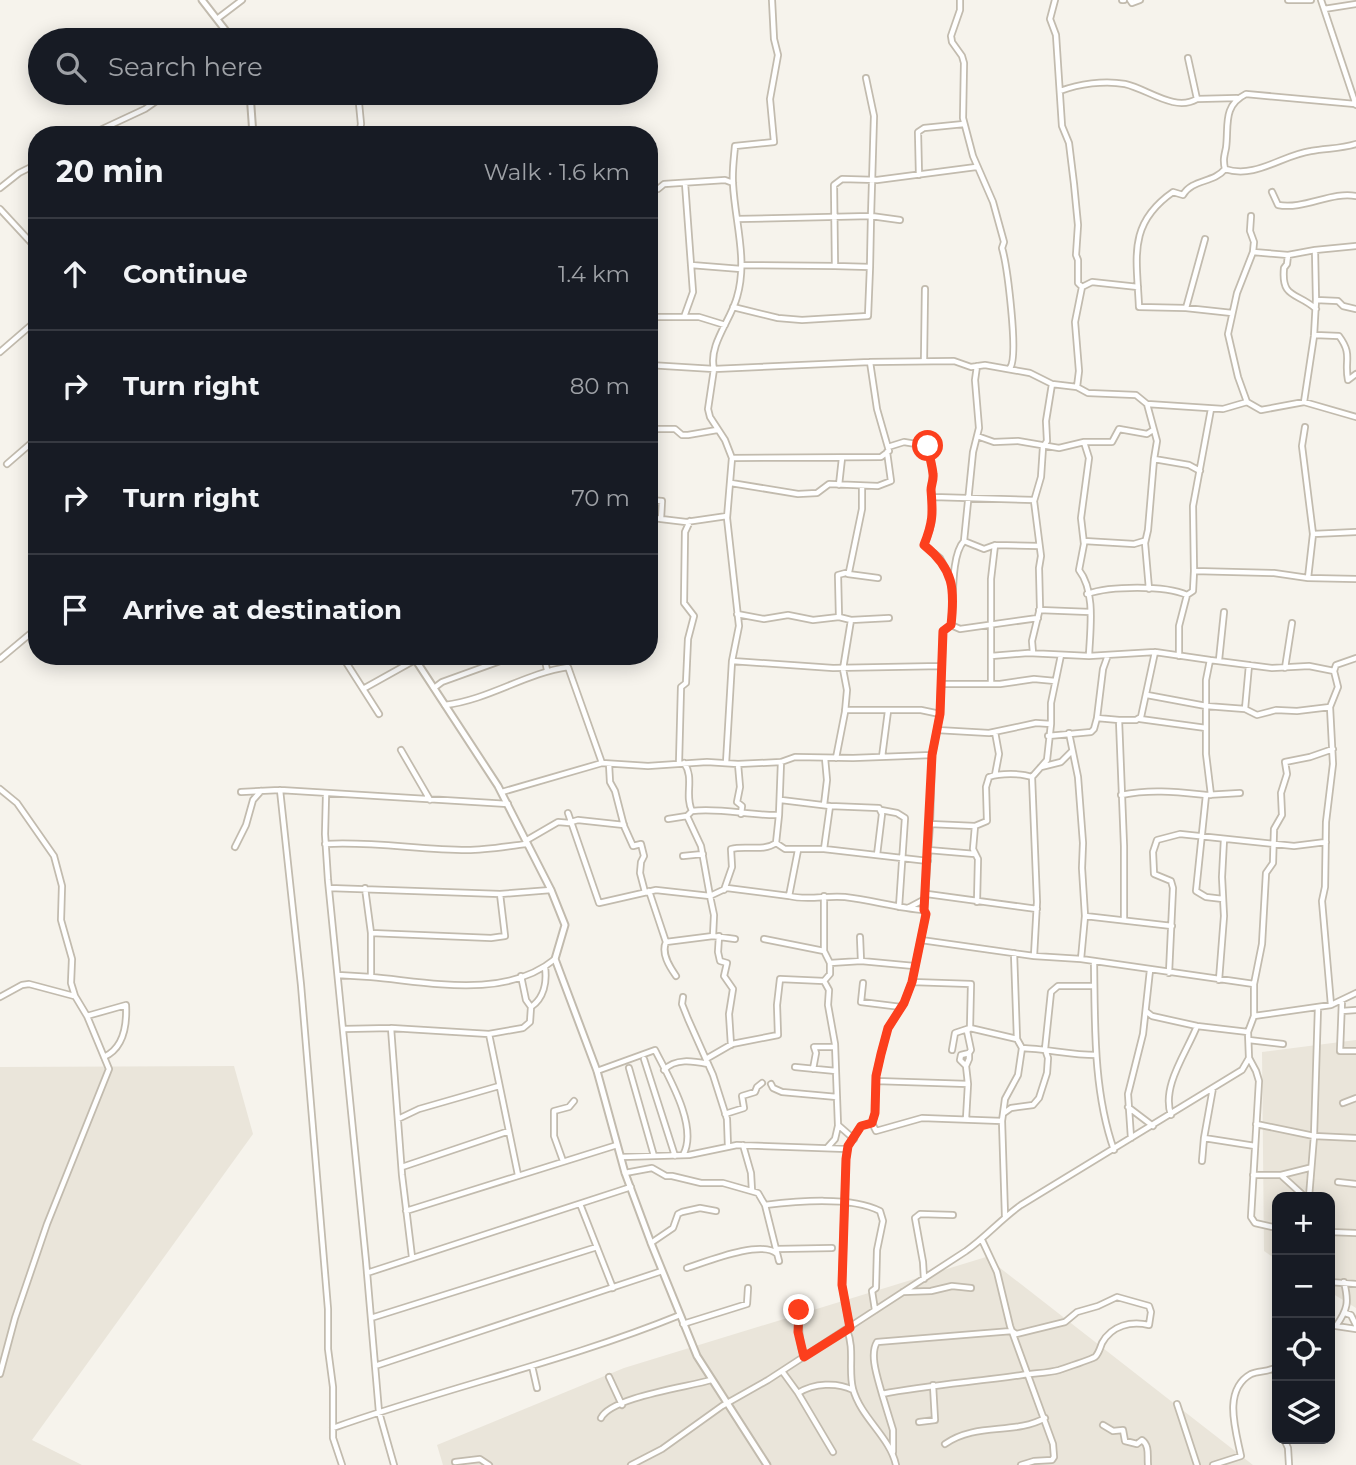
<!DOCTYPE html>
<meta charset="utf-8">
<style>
body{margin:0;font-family:Montserrat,sans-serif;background:#20242c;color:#f1f3f6}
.controls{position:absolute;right:21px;bottom:21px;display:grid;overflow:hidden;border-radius:14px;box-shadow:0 4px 18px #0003}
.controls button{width:63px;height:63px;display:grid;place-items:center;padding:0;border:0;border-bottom:2px solid #363941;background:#171b24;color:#f1f3f6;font:35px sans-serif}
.stop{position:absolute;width:21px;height:21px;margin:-16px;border:5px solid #fc3f1d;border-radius:50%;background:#fff}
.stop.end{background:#fc3f1d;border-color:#fff;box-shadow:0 2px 7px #0008}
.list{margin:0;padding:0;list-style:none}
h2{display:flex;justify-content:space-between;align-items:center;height:91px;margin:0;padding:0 28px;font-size:30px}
h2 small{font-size:23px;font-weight:400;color:#9ea1a6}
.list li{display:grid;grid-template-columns:46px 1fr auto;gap:21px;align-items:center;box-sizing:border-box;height:112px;padding:0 28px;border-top:2px solid #363941}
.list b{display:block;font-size:26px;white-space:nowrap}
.list em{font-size:23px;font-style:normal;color:#9ea1a6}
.icon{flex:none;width:38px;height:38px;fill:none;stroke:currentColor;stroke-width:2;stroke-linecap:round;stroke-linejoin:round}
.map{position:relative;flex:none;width:1356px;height:1465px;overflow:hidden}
.search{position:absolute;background:#171b24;box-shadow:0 4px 18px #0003;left:28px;top:28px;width:630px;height:77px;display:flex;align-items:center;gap:18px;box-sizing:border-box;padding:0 24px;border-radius:38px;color:#9ea1a6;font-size:26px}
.panel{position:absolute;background:#171b24;box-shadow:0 4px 18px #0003;left:28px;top:126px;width:630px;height:539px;border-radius:28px}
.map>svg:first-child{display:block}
</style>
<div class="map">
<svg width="1356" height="1465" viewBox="0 0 1356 1465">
<rect width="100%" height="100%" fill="#f6f3ec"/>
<path fill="#eae5da" d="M1356 1040V1308L1330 1292V1197H1277V1260L1264 1251 1262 1052Z
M234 1066 253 1134 32 1440 82 1465H0V1067Z
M986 1257 1253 1465H443L437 1445 624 1368Z"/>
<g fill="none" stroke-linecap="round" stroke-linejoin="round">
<g stroke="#c2bbae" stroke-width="8">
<path id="minor" d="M960 0V10L951 36 952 42 962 56 964 63 963 118 973 156 993 202 1004 242 1002 248C1007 265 1019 356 1010 368
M1055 0 1050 19 1056 35 1062 126 1069 143 1074 184 1078 225 1076 255 1078 260V283L1082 287 1075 322 1079 371 1077 387
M1122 0H1124
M1130 0 1132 3 1140 0
M1288 0H1311
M1321 0 1356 105
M1324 9 1356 4
M217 19 242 0
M1188 58 1197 99 1237 98
M1060 91C1079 84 1104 80 1125 84 1148 89 1174 112 1197 99
M358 93 361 124 359 135
M1355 104 1246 94C1222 106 1229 126 1226 148 1224 157 1223 160 1225 169 1256 179 1282 155 1311 151 1327 148 1340 149 1356 144
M95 135 100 130 145 109 168 93
M1225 169C1214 183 1192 179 1183 195L1173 192C1127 224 1137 258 1139 307L1186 308 1232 313
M919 175 918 132 924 128 964 124
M0 188 19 173 37 164
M649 189H658L664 184 725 180 733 183
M1272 192 1278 205C1304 210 1332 191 1356 196
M0 209 37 249
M1251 216 1250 231 1254 242 1253 252 1237 293 1228 334 1238 377 1247 402 1261 410 1304 402 1356 417
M737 219 871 216 874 116 866 78
M1356 246 1315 250 1316 300 1338 301 1343 306 1356 309
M1253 252 1288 255 1315 250
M1288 255 1287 264 1284 268C1281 299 1297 292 1316 309
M691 265 741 269
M742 265 835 266
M870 267 871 216 900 220
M1082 287 1092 282 1138 287
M733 307 778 318 802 320 868 316 870 267 835 266 834 185 842 179 877 180 976 167
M1186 308 1205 239
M649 317H699L725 325
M684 317 693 292 685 183
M1315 335 1339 336C1353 355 1344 360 1348 380L1356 374
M0 352 37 320
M924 360 925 289
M649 365 714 369 870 362 954 361 971 367 985 365 1030 373 1052 384 1077 387 1088 393 1136 395 1147 404 1223 409 1247 402
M1304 402 1314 336 1316 300
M1147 404 1157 441 1154 459 1189 465 1200 471
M1211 409 1193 506 1194 571 1274 573 1308 578 1356 579
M1305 427 1302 446 1313 534 1308 578
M649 429H675L682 435H688L717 430
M977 436 994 442 1018 441 1059 448 1084 442H1112L1119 429 1147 434 1153 430
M1084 442 1089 458 1081 518 1084 544 1079 570C1096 592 1090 630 1089 656
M888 447 904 442 928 446C929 456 932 464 933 474 933 479 931 485 931 490 933 515 934 521 924 545L940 558 952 581
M732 458 881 457 889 451 877 409 870 362
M7 464 37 438
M731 483 798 494 817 493 829 484 878 486 891 481 887 452
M839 485 842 458
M933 497 1034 500
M649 500 662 501 661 519 686 522 727 516
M649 517 661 519
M1313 534 1356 532
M964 541 984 549 995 545 1039 546
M1084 541 1134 544 1144 541
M848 574 878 578
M1149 589 1145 543 1148 530 1154 459
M1087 594C1110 586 1165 585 1187 595
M1039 610 1090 612
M737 614 764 619 788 615 813 620 839 617 851 620 843 669 847 690 845 712 836 758
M839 617 838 575 849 572 862 509V486
M851 620 889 618
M951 625 960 629 1038 618
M1033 653 1032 641 1040 608 1039 568 1041 556 1034 501 1041 477 1043 447 1047 441 1046 421 1052 384
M342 656 379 714
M544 656 547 670
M991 656 1028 653 1089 656 1155 652 1210 660 1206 680V706L1147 695
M1179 656V626L1187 595 1193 591 1194 571
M0 659 37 628
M1210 660 1272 668 1309 666 1334 671 1338 687 1330 707
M1219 660 1224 612
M732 661 833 668 942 666
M1249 665 1245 709 1257 715 1276 710 1297 711 1330 707 1333 764 1326 822 1325 887 1322 901 1331 1005
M1285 668 1292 623
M1334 671 1336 665 1356 658
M941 684H1000L1034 679 1055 681
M991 684V579L995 545
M434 688 442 682 514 656
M363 689 415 660
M445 705C488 700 526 673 568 667L602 763
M845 710H921L940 714
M1097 718 1103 669 1108 655
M1140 719 1206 728
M1119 720H1136L1141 717 1155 652
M937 730 989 733 1036 723 1051 724V703L1061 655
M995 732 999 754 995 775
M1069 733 1078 777 1083 843 1082 868 1085 916 1081 959
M1048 736 1091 732 1094 729 1097 718 1119 720 1124 846V919
M401 750 430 800
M882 757 888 711
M679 763 681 687 686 683 688 639 694 616 684 603 685 532 690 521
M684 763C695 778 684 795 692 811
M726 763 732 661 739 626 727 518 732 458 725 440 710 417 708 409 714 369C708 345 731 320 737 297 748 260 735 222 733 184 732 171 734 158 735 146L774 142 770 99 778 55 774 39 772 0
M609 764 610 782 615 791 624 826 633 846 641 844 644 856 641 862 640 873 645 892
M738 764 740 787 737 802 742 806 741 814
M1041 767 1061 762 1072 751
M1032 777 1047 760 1051 724
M0 789 17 803 54 856 62 886 61 920 72 959 71 983 75 996 87 1016 109 1069 47 1224 15 1318 0 1374
M280 790 301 985 328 1309V1349L333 1387V1438L342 1465
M241 792 280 790 508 804
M502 792 602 763 648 766 707 762 738 764 781 762 795 757 853 758 932 755 940 714 943 631 951 625C954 603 950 556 964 541L973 452 979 428 975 380 977 366
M326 795 325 834 328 880 366 1261 379 1412 394 1465
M1121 795C1151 789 1176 792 1206 795
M1211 795 1206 754V706L1245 709
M781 800 830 806 824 849
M824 805 827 780 825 758
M830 806 879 808 882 814 877 855
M881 810 897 813 905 818 899 907
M568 813 599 903 656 890 710 896 701 846 687 816 692 811C718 807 751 816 779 815L781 762
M779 815 776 843 785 849H824L928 861
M668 819 687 816
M571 822 578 820 624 825
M930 824 932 755
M975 826 987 821 986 787 989 777C1000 773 1021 773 1032 777L1037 902 1034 956
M527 840 558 822 570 823
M325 844C373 841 420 850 467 850 487 850 508 846 527 844
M235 847 246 825 253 800 261 791
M928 850 975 854
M683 856 703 854
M329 888 500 894 551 890
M724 890 732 867 731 849C746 845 763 852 776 843
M649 891 666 942 713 936
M927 894 1037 909
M789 896C808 901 826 895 845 897 872 900 897 908 924 910L926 914 912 982 904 1003 888 1028 881 1054 876 1076 875 1113 872 1123 861 1126 848 1146 846 1159 842 1285 850 1328
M1223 899 1206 897 1196 891 1206 795 1240 793
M908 908 925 899
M924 910 930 824 975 826 973 849 978 859 977 902
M1085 916 1172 926
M371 933 491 938 505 936 500 894
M719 936 718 952 720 961 727 963 724 976 733 989 729 1014 731 1045
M860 937 861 961
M735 939 713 936 714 915 710 896 727 888 789 896 798 850
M764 939 824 951V896
M921 940 1034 956 1081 959 1254 984
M666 942C661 953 669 966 676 976
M824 951 830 963 861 961 914 966
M1014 953 1017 1039
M1094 961C1095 1023 1093 1091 1114 1150
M830 963V974L824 981 829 990 828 1005 835 1044 838 1125 854 1139
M1169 973 1173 888 1171 881 1154 874 1153 852 1157 840 1180 834 1294 846 1326 842
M338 975 371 977V933L365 888
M521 976 526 1000 531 1007
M371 977C429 982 505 1000 555 959
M1219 980 1224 916 1222 877 1224 839
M912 982 971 984 970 1028 1017 1039 1022 1048
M863 983 861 1002 901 1007
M0 997 22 985 29 984 74 996
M683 997 682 1004 688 1019 713 1075 727 1119 728 1147
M1342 1000 1340 1051H1356
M1342 1011 1356 1010
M1147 1012 1152 1016 1197 1026 1248 1032
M87 1016 126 1005C127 1025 124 1048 104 1057
M1254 1016 1331 1005 1356 993
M391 1028 489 1034 518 1175
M344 1029 391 1028 402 1175 412 1257
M489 1034 523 1028 530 1022 531 1007C544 998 547 982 545 967
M1249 1040 1283 1044
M952 1050 955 1033 970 1028 967 1031 971 1050 969 1053
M969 1053V1059L966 1066 960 1060 961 1055Z
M1249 1058 1256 1071 1259 1081 1251 1217 1255 1223 1277 1228
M644 1059 675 1156
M706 1059 732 1044 778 1035 777 1005 780 979 824 981
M966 1066 968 1084
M795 1067 836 1071
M629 1068 654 1156
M813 1069 816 1053 814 1047H835
M664 1070C675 1058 693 1061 708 1064
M597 1071 655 1050C668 1076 699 1127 683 1155
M876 1081 968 1084 966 1119
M771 1084 773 1088 782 1092 837 1097
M1213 1088 1204 1138 1255 1146
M1343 1103 1356 1098
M1128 1107 1153 1126
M1004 1113 1011 1108 1033 1105 1039 1098 1047 1073 1048 1058 1045 1049 1051 992 1058 986H1094
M725 1114 744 1108 742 1096 755 1092 757 1087 762 1083
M1171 1115C1161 1086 1187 1052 1197 1026
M398 1119 419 1109 499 1086
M1002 1121 1005 1216
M872 1123 876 1131 922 1118 1002 1121 1005 1099 1018 1075 1022 1048C1047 1049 1071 1055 1096 1055
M1256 1124 1314 1136 1356 1138
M1131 1138 1128 1094 1143 1034 1150 970
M743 1145 751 1173 752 1191
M827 1148 835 1139 838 1126
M621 1157 689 1155 737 1145 847 1149
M563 1161 554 1136V1111L569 1107 574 1101
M1202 1161 1204 1138
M402 1167 509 1131
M625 1173 652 1168 666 1176H672L701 1183H723L758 1193 765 1205 779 1261
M1253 1175H1281L1309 1168
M1282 1176 1305 1197
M1338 1182 1356 1184
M1309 1197 1314 1136 1318 1007
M580 1204 613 1288
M765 1205C798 1201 851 1196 880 1211L883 1221 877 1250 876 1288 872 1291 875 1310
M406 1211 617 1145
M1330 1232 1356 1233
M982 1240 997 1272 1010 1326 1053 1444 1054 1457 1052 1460 1034 1461 1021 1465
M651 1243 673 1228 678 1214 682 1212 700 1208 716 1211
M777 1249 832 1248
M687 1268C706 1262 762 1239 777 1254
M367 1273 631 1187
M924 1279 923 1262 915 1218 920 1214 953 1215
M1330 1282 1356 1284
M903 1292 931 1291 952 1286 971 1288
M797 1298C800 1319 797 1338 804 1357
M1345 1313 1351 1315 1356 1325
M371 1318 597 1247
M683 1324 747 1304 748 1288
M1330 1326H1336C1348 1309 1349 1302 1344 1282
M1336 1326 1356 1329
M847 1330C855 1349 848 1370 853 1389 861 1418 890 1437 896 1465
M375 1366 662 1271
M532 1366 537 1388
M782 1371 798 1393C814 1383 837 1382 853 1390
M609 1377 622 1405
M798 1393 833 1452
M882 1394C929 1385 975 1382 1022 1375 1034 1373 1049 1373 1059 1370 1065 1368 1091 1359 1095 1357 1099 1353 1100 1348 1102 1343 1112 1325 1131 1321 1149 1325L1151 1312 1149 1306 1117 1297 1098 1306 1077 1312 1065 1322 1016 1334 1012 1331 877 1342C869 1355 878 1379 882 1394L893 1430V1452
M1177 1404 1197 1465
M601 1418C611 1397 688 1387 711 1380
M919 1422 935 1420 933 1385
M1103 1425 1113 1431 1123 1430 1125 1441 1137 1444 1142 1440C1150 1446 1147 1456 1148 1465
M333 1428C448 1387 567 1361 680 1315
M1284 1439 1288 1448 1289 1465
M945 1444C976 1422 1015 1435 1045 1418
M455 1462 480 1459 489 1465
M631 1465 662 1449 722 1406 768 1380 966 1251C986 1237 1001 1219 1021 1205L1242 1070 1249 1058 1248 1032 1254 1016V984L1262 944 1266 873 1273 863 1274 829 1282 815 1281 793 1287 774 1285 762 1310 757 1333 749
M1213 1465 1241 1456C1236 1431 1222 1390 1251 1374 1258 1371 1265 1372 1272 1369"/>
</g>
<g stroke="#c2bbae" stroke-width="9">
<path id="tertiary" d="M202 0 233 40
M250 93 253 135
M413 656 498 786 551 890 565 925 555 959 597 1071 625 1173 651 1243 697 1356 767 1465"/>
</g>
<use href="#minor" stroke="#fff" stroke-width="4.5"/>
<use href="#tertiary" stroke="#fff" stroke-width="5"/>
</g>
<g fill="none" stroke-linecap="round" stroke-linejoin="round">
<path stroke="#fc3f1d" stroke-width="9" d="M799 1310 798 1332 804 1357 850 1328 842 1285 846 1159 848 1146 861 1126 872 1123 875 1113 876 1076 881 1054 888 1028 904 1003 912 982 926 914 924 910 932 755 940 714 943 631 951 625C955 589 954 569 924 545 933 522 933 514 931 490 931 485 934 479 933 474 932 464 929 456 928 446"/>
</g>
</svg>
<div class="controls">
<button>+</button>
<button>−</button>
<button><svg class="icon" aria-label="locate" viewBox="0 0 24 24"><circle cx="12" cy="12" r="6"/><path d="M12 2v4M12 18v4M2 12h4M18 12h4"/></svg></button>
<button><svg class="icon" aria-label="layers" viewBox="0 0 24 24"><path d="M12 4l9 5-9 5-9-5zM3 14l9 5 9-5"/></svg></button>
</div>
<div class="stop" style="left:928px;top:446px"></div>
<div class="stop end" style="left:799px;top:1310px"></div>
<div class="search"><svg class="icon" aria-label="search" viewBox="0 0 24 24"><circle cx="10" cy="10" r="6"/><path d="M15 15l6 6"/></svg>Search here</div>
<section class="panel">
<h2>20 min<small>Walk · 1.6 km</small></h2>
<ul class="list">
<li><svg class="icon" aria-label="ahead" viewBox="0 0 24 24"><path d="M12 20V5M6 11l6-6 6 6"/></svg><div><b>Continue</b></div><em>1.4 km</em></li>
<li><svg class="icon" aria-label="right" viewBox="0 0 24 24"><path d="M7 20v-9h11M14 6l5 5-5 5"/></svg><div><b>Turn right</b></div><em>80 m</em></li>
<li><svg class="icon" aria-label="right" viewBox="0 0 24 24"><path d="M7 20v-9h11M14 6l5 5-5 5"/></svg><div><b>Turn right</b></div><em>70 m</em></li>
<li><svg class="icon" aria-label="arrive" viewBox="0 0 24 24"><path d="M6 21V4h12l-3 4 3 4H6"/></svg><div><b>Arrive at destination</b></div></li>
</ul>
</section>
</div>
